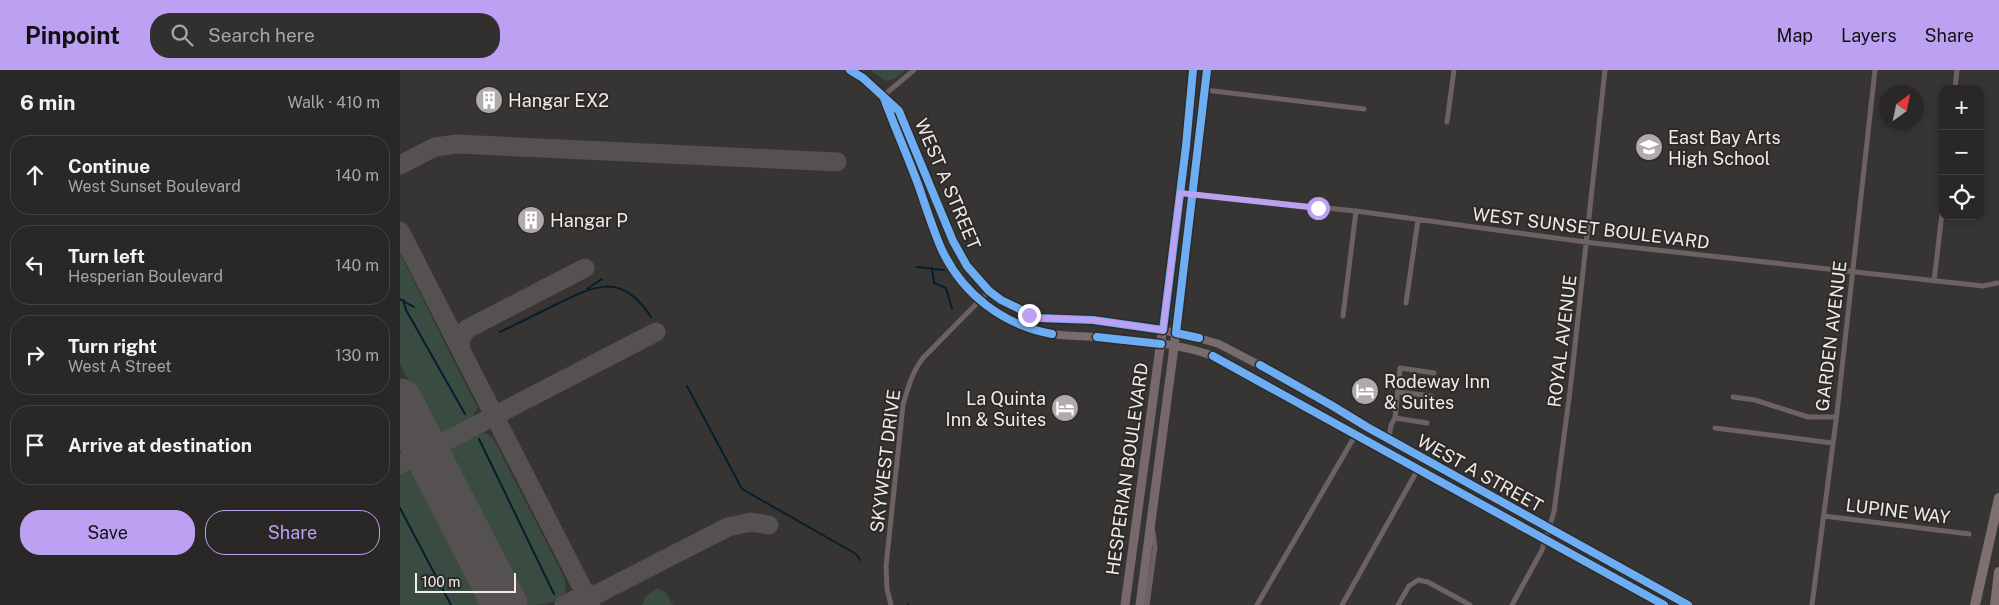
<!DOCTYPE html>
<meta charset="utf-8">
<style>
body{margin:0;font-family:"Public Sans",sans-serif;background:#31302e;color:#f1f3f6}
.controls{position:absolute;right:15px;top:15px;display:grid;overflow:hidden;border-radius:10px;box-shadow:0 2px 8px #0003}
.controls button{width:45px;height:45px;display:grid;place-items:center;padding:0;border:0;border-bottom:1px solid #454443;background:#292826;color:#f1f3f6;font:25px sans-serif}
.compass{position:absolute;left:1479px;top:15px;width:45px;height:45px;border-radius:50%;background:#292826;box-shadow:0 2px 8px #0003;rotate:33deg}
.scale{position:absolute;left:15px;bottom:12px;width:101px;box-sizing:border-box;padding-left:5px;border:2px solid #eeebea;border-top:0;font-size:14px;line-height:18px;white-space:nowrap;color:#eeebea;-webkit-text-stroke:4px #2e2a28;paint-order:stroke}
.stop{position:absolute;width:15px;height:15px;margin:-11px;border:4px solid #bca0f2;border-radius:50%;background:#fff}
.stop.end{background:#bca0f2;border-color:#fff;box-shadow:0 1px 5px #0008}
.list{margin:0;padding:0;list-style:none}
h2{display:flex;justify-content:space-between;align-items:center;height:65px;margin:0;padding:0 20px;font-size:21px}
h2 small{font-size:16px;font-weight:400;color:#a5a6a7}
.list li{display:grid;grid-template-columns:32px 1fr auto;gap:15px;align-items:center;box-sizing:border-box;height:80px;margin:0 10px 10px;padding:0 10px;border:1px solid #454443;border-radius:20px}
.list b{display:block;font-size:19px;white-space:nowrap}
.list p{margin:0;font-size:16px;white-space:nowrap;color:#a5a6a7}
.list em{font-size:16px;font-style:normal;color:#a5a6a7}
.actions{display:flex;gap:10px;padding:15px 20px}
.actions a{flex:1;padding:11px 0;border:1px solid #bca0f2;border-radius:20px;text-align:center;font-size:18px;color:#bca0f2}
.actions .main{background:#bca0f2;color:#111}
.icon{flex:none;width:28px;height:28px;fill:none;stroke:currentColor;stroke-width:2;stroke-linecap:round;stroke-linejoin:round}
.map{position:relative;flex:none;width:1599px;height:535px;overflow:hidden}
header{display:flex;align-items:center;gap:30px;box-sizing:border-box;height:70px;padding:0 25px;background:#bca0f2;color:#111}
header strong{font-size:24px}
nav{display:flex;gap:28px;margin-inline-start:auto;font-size:18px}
.search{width:350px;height:45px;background:#31302e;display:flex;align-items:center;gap:12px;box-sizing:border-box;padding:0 18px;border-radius:20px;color:#a5a6a7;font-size:19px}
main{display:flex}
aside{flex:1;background:#292826}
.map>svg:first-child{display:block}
</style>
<header>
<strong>Pinpoint</strong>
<div class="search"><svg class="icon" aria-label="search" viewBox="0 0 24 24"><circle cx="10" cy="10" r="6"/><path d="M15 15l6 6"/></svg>Search here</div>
<nav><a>Map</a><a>Layers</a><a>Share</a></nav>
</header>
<main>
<aside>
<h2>6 min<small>Walk · 410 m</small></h2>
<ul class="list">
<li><svg class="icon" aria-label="ahead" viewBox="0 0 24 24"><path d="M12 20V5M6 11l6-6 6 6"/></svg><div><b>Continue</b><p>West Sunset Boulevard</p></div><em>140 m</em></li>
<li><svg class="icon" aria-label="left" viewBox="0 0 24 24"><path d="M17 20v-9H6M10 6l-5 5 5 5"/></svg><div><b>Turn left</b><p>Hesperian Boulevard</p></div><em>140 m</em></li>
<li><svg class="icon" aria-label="right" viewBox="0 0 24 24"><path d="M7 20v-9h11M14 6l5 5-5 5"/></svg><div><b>Turn right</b><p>West A Street</p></div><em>130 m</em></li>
<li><svg class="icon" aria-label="arrive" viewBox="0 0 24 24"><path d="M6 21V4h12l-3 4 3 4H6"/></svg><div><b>Arrive at destination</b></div></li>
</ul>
<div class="actions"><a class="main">Save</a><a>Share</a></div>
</aside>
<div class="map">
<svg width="1599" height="535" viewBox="0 0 1599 535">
<rect width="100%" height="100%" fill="#373533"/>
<path fill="#3a4c42" d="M470 0H505L494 9 486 11Z
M0 184 77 337C74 353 55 358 42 364L36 363 0 294Z
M77 363H85L93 368 164 507C174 535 140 535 122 535L47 389 46 382 49 378Z
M10 398 15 400 19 404 87 535H0V403Z
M257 518 265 522 273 535H242L246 526Z"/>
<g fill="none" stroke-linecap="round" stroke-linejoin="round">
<path stroke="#051e2e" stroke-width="2" d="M517 197 544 200
M532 198 534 213 546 218 552 239
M187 219 202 209
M0 229 14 237
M3 230 6 240 65 344
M100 262C118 253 137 244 155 235 195 215 222 202 251 247
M287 316 342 419 456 484 460 490
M79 369 154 524
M0 438 51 535
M508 534V535"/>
<path stroke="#555150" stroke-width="19" d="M0 95 35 77 57 74 437 92
M0 161 191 535
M61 281 60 269 67 259 185 198
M46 371 256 262
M0 394C30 380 11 355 2 334 11 350 21 380 46 371 24 388 42 412 51 431 42 414 31 382 6 391
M104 535 92 510 106 535
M164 535 178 528 199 523 328 457 351 452 369 455"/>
<path stroke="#555150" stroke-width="45" d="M0 331 105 535"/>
<path stroke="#6d6163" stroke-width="5" d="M450 0 463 8 499 41 553 171 567 196 589 221 523 288C512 302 508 318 503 335L486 496 487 519 491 535
M1555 19 1557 0
M805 20 964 39
M483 26 514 0
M484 29C494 55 505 80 515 107 533 155 542 194 580 230
M1047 52 1054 0
M781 123 956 141 1193 173 1583 216 1597 213
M1534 211 1543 135
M1006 233 1018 150
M943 246 956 141
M998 322 1032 326
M1333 327 1355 330 1408 347H1436
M995 348 1027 353
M1315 358 1432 373
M989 369 991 355 995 348 1000 298 1034 303
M1424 446 1569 464
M747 535 755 477 753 461
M857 535 956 364
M942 535 1018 399
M998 535 1009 516 1018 510 1028 512 1070 535
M1112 535 1142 480 1154 442 1170 321 1205 0
M1412 535 1437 343 1475 0"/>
<path stroke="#786b6e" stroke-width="8" d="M589 221 601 230 638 248 693 250 747 257 795 267 819 274 901 317 967 357 1288 535
M580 230C597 245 616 255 637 261 656 267 676 265 695 267 731 269 779 273 813 286L1264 535"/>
<path stroke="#77696b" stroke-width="9" d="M725 535 781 123 793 0
M740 535 774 277 807 0"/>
<path stroke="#7e6f71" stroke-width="10" d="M1575 535 1599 428
M1595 535 1599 502"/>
<g stroke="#2e2a28" stroke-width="11">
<path id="cycleway" d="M450 0 463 8 499 41 553 171 567 196 589 221 601 230 638 248 693 250 763 260 786 76 793 0
M484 28C495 58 508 87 519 117 526 138 533 159 541 178 562 224 603 255 652 264
M697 267 761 274
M799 268 776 263 807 0
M813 286 1264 535
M860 295 931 335 967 357 1288 535"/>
</g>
<use href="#cycleway" stroke="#6dadf4" stroke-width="8"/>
</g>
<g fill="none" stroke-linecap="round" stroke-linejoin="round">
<path stroke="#bca0f2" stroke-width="6" d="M629 245 638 248 693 250 763 260 780 123 918 138"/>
</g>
<defs>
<g id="building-disc" transform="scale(1.4375)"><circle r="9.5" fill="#aeabaa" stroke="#2e2a28"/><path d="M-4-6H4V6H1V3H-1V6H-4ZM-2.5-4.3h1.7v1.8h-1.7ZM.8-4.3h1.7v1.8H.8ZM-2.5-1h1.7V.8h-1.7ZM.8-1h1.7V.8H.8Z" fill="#fff"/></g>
<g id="school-disc" transform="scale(1.4375)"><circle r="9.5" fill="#aeabaa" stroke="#2e2a28"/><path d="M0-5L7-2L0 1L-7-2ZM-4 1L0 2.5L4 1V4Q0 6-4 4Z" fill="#fff"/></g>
<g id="hotel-disc" transform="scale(1.4375)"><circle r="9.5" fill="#aeabaa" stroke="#2e2a28"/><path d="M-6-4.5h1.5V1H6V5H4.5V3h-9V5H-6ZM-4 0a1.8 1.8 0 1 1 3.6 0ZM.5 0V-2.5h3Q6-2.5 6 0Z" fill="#fff"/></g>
</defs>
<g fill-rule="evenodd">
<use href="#building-disc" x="89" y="30"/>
<use href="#school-disc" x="1249" y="77"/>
<use href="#building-disc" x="131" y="150"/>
<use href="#hotel-disc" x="965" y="321"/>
<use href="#hotel-disc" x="665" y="338"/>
</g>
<g text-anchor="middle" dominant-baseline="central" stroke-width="4" stroke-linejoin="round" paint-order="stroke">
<g font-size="18" fill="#eeebea" stroke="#2e2a28" text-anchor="start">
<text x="108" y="30">Hangar EX2</text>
<text x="1268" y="67">East Bay Arts<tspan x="1268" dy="21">High School</tspan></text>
<text x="150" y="150">Hangar P</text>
<text x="984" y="311">Rodeway Inn<tspan x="984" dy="21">&amp; Suites</tspan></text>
<text x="646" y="328" text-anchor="end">La Quinta<tspan x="646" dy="21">Inn &amp; Suites</tspan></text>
</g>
<g font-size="18" fill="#eeebea" stroke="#2e2a28">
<text transform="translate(548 114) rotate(67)">WEST A STREET</text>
<text transform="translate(1191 158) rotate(7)">WEST SUNSET BOULEVARD</text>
<text transform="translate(1431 266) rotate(-83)">GARDEN AVENUE</text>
<text transform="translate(1162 271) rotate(-83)">ROYAL AVENUE</text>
<text transform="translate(485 391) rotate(-83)">SKYWEST DRIVE</text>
<text transform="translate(727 399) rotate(-82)">HESPERIAN BOULEVARD</text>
<text transform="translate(1080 403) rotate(29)">WEST A STREET</text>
<text transform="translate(1498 441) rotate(7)">LUPINE WAY</text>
</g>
</g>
</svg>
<div class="controls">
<button>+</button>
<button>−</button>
<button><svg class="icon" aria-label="locate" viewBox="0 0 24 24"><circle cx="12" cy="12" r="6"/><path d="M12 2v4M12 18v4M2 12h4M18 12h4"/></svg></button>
</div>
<svg class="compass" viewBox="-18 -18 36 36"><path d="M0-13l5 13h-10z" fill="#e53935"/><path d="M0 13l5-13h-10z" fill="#a5a6a7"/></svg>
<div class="scale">100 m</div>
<div class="stop" style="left:918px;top:138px"></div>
<div class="stop end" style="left:629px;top:245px"></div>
</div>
</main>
